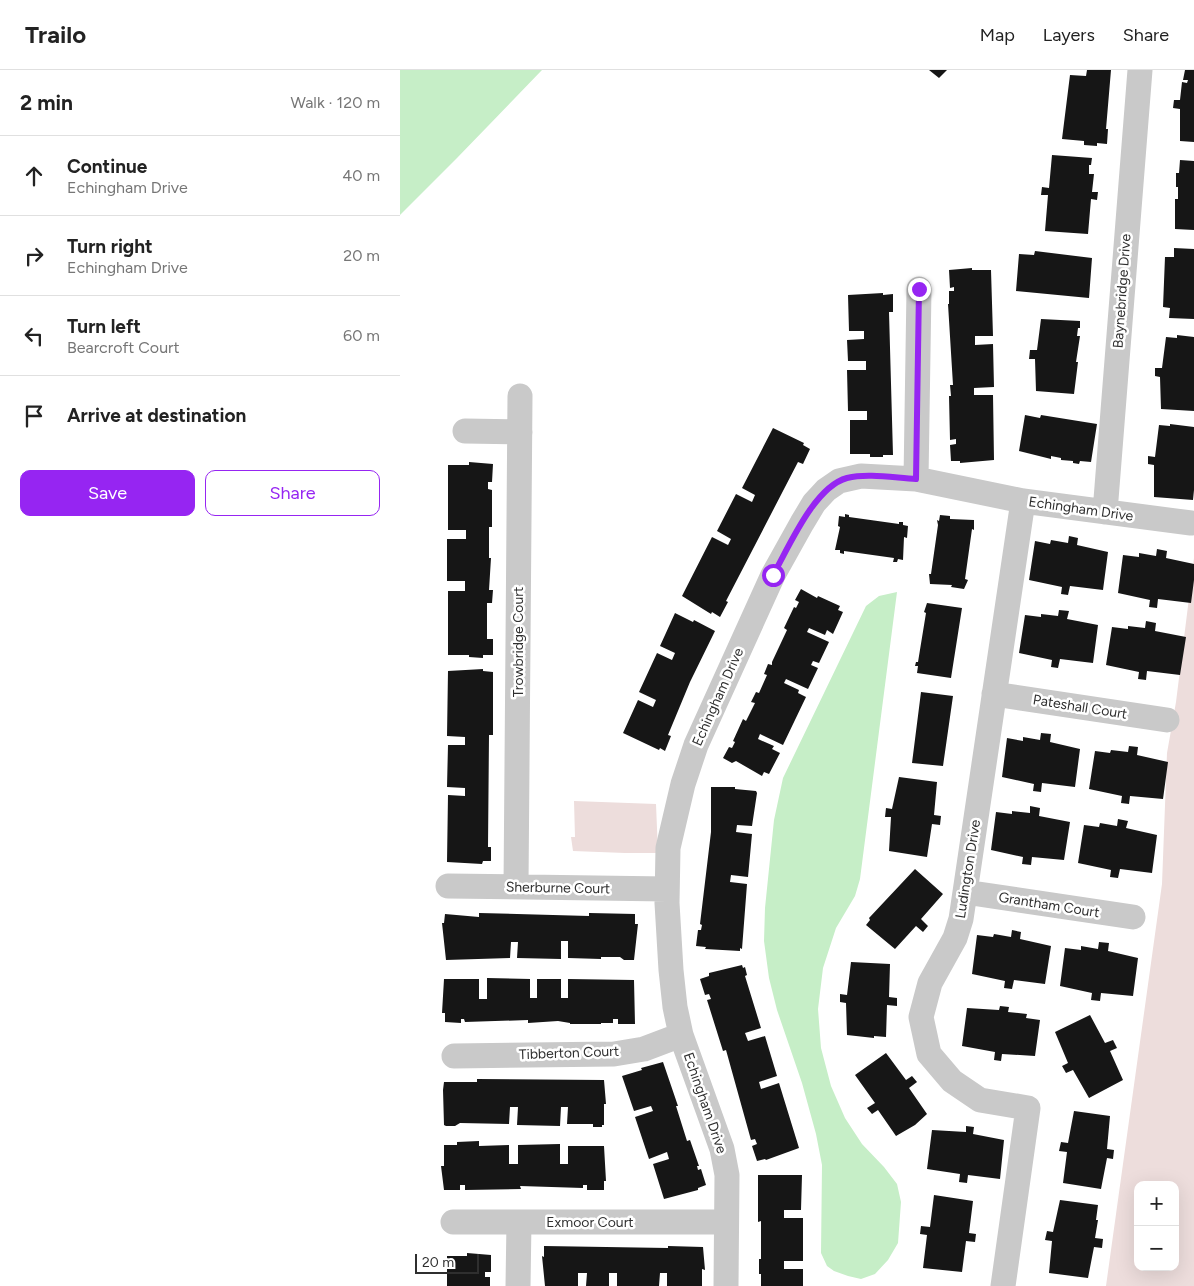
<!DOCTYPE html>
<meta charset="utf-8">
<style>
body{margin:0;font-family:Figtree,sans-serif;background:#f2f2f2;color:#222}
.controls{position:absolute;right:15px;bottom:15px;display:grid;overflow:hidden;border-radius:10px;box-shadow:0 5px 20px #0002}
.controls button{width:45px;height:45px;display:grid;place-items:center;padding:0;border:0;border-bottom:1px solid #e0e0e0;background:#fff;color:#222;font:25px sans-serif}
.scale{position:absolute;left:15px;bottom:12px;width:64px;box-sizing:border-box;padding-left:5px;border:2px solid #2f2f2f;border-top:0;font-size:14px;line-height:18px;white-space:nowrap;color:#2f2f2f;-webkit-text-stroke:4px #fff;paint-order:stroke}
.stop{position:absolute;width:15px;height:15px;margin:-11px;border:4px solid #9625f2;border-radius:50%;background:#fff}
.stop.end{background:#9625f2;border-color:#fff;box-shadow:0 1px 5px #0008}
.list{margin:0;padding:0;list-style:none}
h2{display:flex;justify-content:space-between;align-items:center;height:65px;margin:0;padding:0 20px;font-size:21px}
h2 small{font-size:16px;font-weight:400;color:#767676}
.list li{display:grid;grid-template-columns:32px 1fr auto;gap:15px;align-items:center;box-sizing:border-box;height:80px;padding:0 20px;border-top:1px solid #e0e0e0}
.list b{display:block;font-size:19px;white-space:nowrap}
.list p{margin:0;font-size:16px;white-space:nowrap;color:#767676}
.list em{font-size:16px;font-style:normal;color:#767676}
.actions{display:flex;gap:10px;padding:15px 20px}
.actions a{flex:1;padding:11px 0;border:1px solid #9625f2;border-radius:10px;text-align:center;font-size:18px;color:#9625f2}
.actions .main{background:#9625f2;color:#fff}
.icon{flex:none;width:28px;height:28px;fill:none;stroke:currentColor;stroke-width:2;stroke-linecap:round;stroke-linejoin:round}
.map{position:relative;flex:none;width:794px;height:1216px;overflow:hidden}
header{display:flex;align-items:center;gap:30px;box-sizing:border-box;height:70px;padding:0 25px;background:#fff;border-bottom:1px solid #e0e0e0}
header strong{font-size:24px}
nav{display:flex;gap:28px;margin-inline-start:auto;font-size:18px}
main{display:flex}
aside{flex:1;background:#fff}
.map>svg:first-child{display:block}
</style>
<header>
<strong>Trailo</strong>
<nav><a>Map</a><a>Layers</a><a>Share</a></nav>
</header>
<main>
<aside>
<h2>2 min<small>Walk · 120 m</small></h2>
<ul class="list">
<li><svg class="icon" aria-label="ahead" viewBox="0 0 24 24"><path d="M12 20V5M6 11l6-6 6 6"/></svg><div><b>Continue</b><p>Echingham Drive</p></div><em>40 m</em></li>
<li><svg class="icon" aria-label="right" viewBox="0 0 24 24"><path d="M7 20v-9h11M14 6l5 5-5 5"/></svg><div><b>Turn right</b><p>Echingham Drive</p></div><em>20 m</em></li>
<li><svg class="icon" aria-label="left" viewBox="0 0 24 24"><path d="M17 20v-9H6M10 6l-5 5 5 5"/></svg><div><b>Turn left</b><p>Bearcroft Court</p></div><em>60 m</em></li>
<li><svg class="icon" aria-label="arrive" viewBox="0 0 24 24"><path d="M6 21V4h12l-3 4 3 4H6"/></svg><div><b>Arrive at destination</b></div></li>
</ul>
<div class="actions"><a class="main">Save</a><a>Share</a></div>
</aside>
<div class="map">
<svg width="794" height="1216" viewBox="0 0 794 1216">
<rect width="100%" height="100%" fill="#fff"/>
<path fill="#eddddc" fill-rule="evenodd" d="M794 488V1216H706L762 814 767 683 776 632ZM738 1115H775V1197H738Z
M174 731 256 734 258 783H225L173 781 171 767H175Z"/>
<path fill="#c6eec7" d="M0 0H142L57 88 0 145Z
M497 522 460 809 455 826 436 858 423 898 418 939 421 978 431 1016 445 1048 462 1074 484 1097 497 1114 501 1132 498 1173 488 1190 475 1204 461 1209 448 1206 434 1201 427 1196 421 1183 422 1095 416 1064 402 1013 377 940 369 908 364 871 365 838 374 750 383 708 466 536 479 526Z"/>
<path fill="#161616" d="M529 0H547L539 8Z
M687 0H711L706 59H708L707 74 697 73V76L684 75V71L662 69 670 5 686 6Z
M785 0H794V72L780 71V39L773 38 774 30H780L782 12 787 13 788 10H783Z
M652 85 692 88 691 95H689V104H694L692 122H698L697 130 691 129 688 164 645 161 648 125H641L642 117 649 118Z
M780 90 794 91V160L775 159V129H778V117H776V103H779Z
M774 178 794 179V249L769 248 770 238 763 237 765 187H774Z
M635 181 692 188 689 228 616 221 619 184 634 185Z
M572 198V200H591L593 266H575V275L593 274 594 317 574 318V325H593L594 390 560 393V391H551L550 375 556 374V369L550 370 549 326H551L550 315H553L548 234H549V221H554V217L550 218 549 200Z
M483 223V225L493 224V242H489L493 385H483V387H470V384H450V350H467V341H448L447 300H466V291H448L447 270 464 269V261H449L448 225Z
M641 249 680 251V258H678L677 266H680L676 292H678L674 324 636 321 635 289H629L630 280H637Z
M777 265 794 267V341L761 339 760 307 755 306V298H762L766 267 777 268Z
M625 345 640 348 641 345 697 354 691 392 680 391 679 394 673 393V391L661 390V388L651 386V389L619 381Z
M770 354 794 357V420L793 430 754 427V395L748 394V386L755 387 759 355 770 356Z
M373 358 404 373 403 375 410 379 403 394 398 392 326 531 328 532 320 547 312 542 311 544 282 526 312 467 328 475 331 469 317 461 336 424 352 432 355 425 342 418Z
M69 392 93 394 92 412H88V419L92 420V457H89V488H91L89 520H93L92 533H87V569H93V585H83V588L69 587V585H48V521H65V511H47V469H66V460H48V395H69Z
M445 444 449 445V447L499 454V452H503V455L508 456 507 468 504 467 503 490 498 489 497 492H493L494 488 444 481V484L440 483V480H435L440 457 438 456 439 446 445 447Z
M540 445 550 446V449L574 450V460L572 459 565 509 568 510 564 519 551 517 552 515 530 514 529 504H531L538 455 537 450 539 451Z
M669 466 678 468 677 475 708 482 703 520 670 516 668 525 661 524 662 517 629 510 635 471 650 474 651 470 668 473Z
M757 479 767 481 766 488 794 494V510L791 533 758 529 757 538 749 537 750 530 718 523 723 485 739 487V483L756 486Z
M401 519 417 528 418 526 440 536 438 540 443 542 433 564 427 560 425 565 409 558 407 562 429 572 419 593 413 591 411 595 418 598 408 619 386 609 384 613 399 620 398 623 406 627 383 675 360 664 358 669 374 676 372 679 380 683 369 704 364 702 362 706 336 691 332 693 323 688 329 677 332 678 335 672 333 671 343 649 346 651 355 633 351 632 356 622 359 623 367 605 364 604 368 594 372 595V592L387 560 384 558 394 537 396 538 399 532 395 530Z
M527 533 562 538 551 608 517 603 518 596H515L516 592H518L526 543 524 542Z
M659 540 669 541 667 549 698 555 693 593 660 589 658 598 651 597 652 590 619 583 625 545 641 547V544L658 546Z
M275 543 293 552 294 550 315 561 290 612 268 665 271 666 265 681 260 678 259 680 223 663 238 630 253 637 256 630 239 622 257 583 272 590 275 583 260 576Z
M746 551 756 553 755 561 786 567 780 605 747 601 746 610 738 609 739 602 706 595 712 557 728 559V556L745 558Z
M83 599V601L93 602V665H89L88 777H91V791H83L82 794 47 792 48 725 65 726V718L47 717 48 675H65V667L47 666 48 601Z
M521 622 553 626 543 696 512 693Z
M641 663 651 664 650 672 680 679 675 717 642 713 641 722 633 721 634 714 602 707 607 668 623 671V667L640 670Z
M729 676 738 677 737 685 768 692 763 729 730 726 729 734 721 733 722 726 689 719 695 681 710 683 711 680 728 682Z
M499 707 537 712 534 745 541 746 540 755 532 754 527 787 489 781 491 747H485L486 738 492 739Z
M311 717H335V719L356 721 357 723 352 756 337 755 336 762 352 764 348 807 331 805 330 812 347 814 342 879 340 878V881L305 879 306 877 296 876 298 860H301L302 855 300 854 311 762Z
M630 736 640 738 639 746 670 752 664 790 632 787 631 795 622 794 623 787 591 780 596 742 612 744V741L630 743Z
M718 749 728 751 726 758 757 765 752 803 720 799 718 808 710 807 711 800 678 793 684 755 699 757 700 753 717 756Z
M515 799 543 824 521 849 528 856 523 862 516 856 495 879 466 855 470 850 469 848Z
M79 843 189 846V843L235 844V854H238L234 890H224L220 887H201V889L168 888V871H161V889L117 888 118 872H111L110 888 46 890 42 853H44L45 844 79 847Z
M612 860 621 862 620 869 651 876 645 914 614 910 612 919 604 918 605 911 572 904 577 865 593 867 594 864 611 867Z
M699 872 709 873 708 881 738 888 733 926 701 923 700 931 691 930 692 923 660 916 665 878 681 880V876L698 879Z
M451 892 490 894 489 927 497 928V936L487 935 486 967 474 966V968L447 965 446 933 440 932V924L447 925Z
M342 895 343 898 345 897 347 905 345 906 361 958 345 963 348 971 365 966 377 1006 359 1012 361 1019 379 1013 399 1078 366 1090 365 1089 357 1091 352 1076 357 1074 355 1069 351 1070 326 980 323 981 307 930 311 929 309 924 305 925 300 909 309 906V903Z
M87 908 130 909V928H137V909H161V928H168V909L234 910 235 954H218V949H213V953H201V954H170V953L158 951 128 953V950L65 952 64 949H61V953L45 952V943H42L44 909H79V929H87Z
M600 936 609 937 608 942 627 944 626 948 640 950 635 986 602 984 601 991 594 990 595 982 562 976 567 938 599 940Z
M690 945 705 973 713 970 717 978 710 981 723 1010 689 1028 673 1000 666 1003 662 996 668 993 655 962Z
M486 983 506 1010 512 1006 517 1012 509 1018 527 1044 515 1055 496 1066 478 1040 472 1044 467 1038 475 1033 455 1005Z
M263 992 278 1036H276L287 1071 290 1070 299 1096H297L298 1100 301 1099 306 1115 298 1118V1120L264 1129 253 1094 269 1089 267 1082 249 1089 235 1047 253 1041 251 1036 234 1041 222 1006 242 1000 241 998Z
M77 1009 204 1010 206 1034H204V1055H202V1057H193V1054H167L168 1037H161L160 1056 117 1055 118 1037H110L109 1054 60 1053 55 1056H46L44 1055 43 1020 44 1012H77Z
M674 1041 710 1046 707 1079 714 1080 713 1089 707 1088 701 1119 663 1113 667 1082 659 1081 661 1072 668 1073Z
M566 1056 574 1057 573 1064 604 1070 600 1109 568 1105 567 1113 559 1112 560 1104 527 1099 532 1060 566 1062Z
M79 1071V1076L109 1075V1094H118V1075L160 1074V1094H168V1076H204L206 1111H204V1120H187V1115H183V1118L120 1116 121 1119 65 1120V1115H60V1120H44L41 1096H44V1075H57V1072Z
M358 1105H402L401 1140H384V1148H403V1191H384V1199H403V1216H361V1204H359V1189H361V1151L358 1152Z
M534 1125 573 1131 569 1163 576 1164 575 1172 566 1171 562 1202 523 1198 527 1165 520 1164 521 1156 530 1157Z
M660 1130 698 1135 696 1150H698L695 1168 703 1169 702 1178 694 1177 688 1208 649 1203 652 1171 645 1170 647 1161 653 1162Z
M144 1176 268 1178V1176L303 1177 305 1200 302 1199V1216H267V1203H260L259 1216H217V1203H209V1216H186L187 1203H178V1216H145L142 1186 144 1187Z
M67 1183 91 1185V1202H85V1207H90V1216H47V1186H67Z"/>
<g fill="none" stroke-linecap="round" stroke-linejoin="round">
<path stroke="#c9c9c9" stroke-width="25" d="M65 361 120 362
M516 409 519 219
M705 442 740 0
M594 624 767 650
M48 816 267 819
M116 817 120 326
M565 822 733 847
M54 986 214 984 244 979 281 965
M53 1152H326
M118 1216 119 1152
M326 1216 327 1105 322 1079 281 965 275 937 271 900 267 833 268 778 283 714 296 675 373 505 402 453 414 433 426 420 439 411 461 406 516 409 623 431 791 453
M603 1216 628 1038 580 1030 552 1011 529 984 521 947 530 913 555 868 561 849 623 431"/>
</g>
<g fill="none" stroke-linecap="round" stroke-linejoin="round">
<path stroke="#9625f2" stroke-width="6" d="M373 505C389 477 414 417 447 408 468 403 495 408 516 409L519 219"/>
</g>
<g text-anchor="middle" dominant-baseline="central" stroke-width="5" stroke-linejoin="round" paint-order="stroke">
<g font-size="14" fill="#2f2f2f" stroke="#fff">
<text transform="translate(722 221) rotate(-86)">Baynebridge Drive</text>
<text transform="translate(681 439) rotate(8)">Echingham Drive</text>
<text transform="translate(118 572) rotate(-90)">Trowbridge Court</text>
<text transform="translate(318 627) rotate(-66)">Echingham Drive</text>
<text transform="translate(680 637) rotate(9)">Pateshall Court</text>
<text transform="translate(568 799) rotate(-81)">Ludington Drive</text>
<text transform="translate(158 818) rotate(1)">Sherburne Court</text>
<text transform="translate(649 835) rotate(9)">Grantham Court</text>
<text transform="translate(169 983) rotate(-2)">Tibberton Court</text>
<text transform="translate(305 1033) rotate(71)">Echingham Drive</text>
<text x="190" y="1152">Exmoor Court</text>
</g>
</g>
</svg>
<div class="controls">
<button>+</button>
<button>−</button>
</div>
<div class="scale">20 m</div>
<div class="stop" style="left:373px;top:505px"></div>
<div class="stop end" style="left:519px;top:219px"></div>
</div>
</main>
